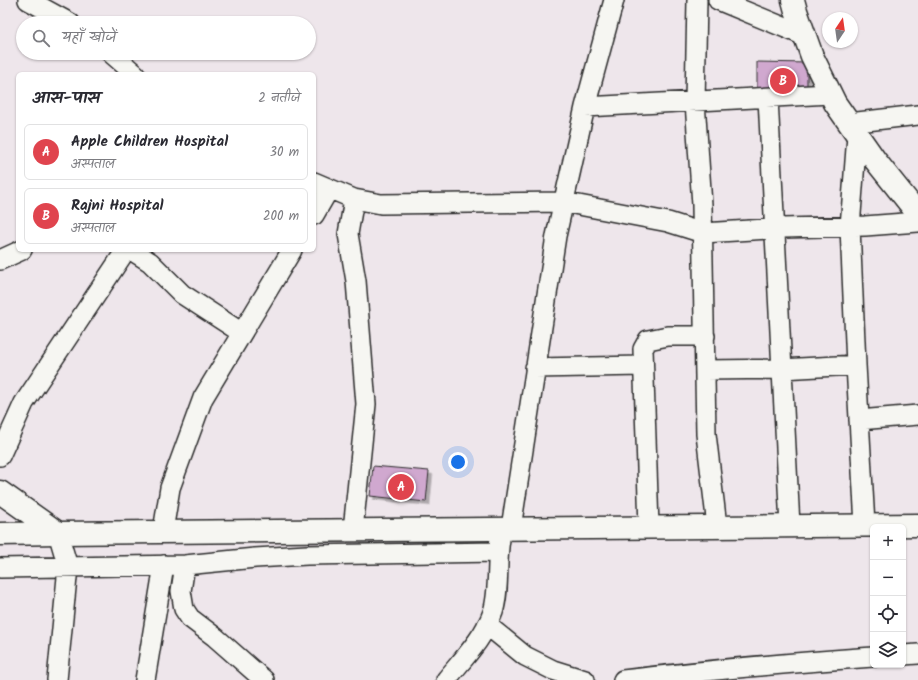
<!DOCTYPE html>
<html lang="hi">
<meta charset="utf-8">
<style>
body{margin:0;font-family:Kalam,"Playpen Sans Deva",sans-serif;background:#f7f7f7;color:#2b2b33}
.controls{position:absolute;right:12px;bottom:12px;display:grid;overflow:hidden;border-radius:6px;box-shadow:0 1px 3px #0004}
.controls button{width:36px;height:36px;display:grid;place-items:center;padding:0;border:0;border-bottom:1px solid #e1e1e2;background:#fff;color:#2b2b33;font:20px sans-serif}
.compass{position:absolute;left:822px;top:12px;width:36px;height:36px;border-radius:50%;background:#fff;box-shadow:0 1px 3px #0004;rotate:13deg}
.you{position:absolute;left:458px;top:462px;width:14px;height:14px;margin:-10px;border:3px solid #fff;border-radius:50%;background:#1a73e8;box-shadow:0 0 0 6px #1a73e833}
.badge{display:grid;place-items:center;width:26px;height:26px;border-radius:50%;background:#b45309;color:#fff;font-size:13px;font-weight:700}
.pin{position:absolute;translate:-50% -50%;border:2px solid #fff;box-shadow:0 1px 4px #0006}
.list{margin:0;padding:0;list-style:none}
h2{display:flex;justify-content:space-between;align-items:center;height:52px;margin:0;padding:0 16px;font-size:17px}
h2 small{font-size:13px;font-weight:400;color:#7c7c81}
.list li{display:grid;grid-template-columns:26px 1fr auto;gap:12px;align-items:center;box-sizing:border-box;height:56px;margin:0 8px 8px;padding:0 8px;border:1px solid #e1e1e2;border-radius:6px}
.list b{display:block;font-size:15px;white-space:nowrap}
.list p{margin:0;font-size:13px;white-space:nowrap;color:#7c7c81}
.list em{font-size:13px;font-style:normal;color:#7c7c81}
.icon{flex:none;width:22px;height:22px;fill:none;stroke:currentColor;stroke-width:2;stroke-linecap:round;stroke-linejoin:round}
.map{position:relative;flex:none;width:918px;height:680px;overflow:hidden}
.search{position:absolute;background:#fff;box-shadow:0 1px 3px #0004;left:16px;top:16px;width:300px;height:44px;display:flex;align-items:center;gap:10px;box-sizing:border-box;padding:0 14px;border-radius:22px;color:#7c7c81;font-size:15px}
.panel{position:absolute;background:#fff;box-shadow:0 1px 3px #0004;left:16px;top:72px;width:300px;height:180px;border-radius:6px}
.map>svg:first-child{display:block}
</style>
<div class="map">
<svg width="918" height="680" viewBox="0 0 918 680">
<defs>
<filter id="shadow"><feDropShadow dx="3.5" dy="3.5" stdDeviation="0" flood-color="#0004"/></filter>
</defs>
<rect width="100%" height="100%" fill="#eee6eb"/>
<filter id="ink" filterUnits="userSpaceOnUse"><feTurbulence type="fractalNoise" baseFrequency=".025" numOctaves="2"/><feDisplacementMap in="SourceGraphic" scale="8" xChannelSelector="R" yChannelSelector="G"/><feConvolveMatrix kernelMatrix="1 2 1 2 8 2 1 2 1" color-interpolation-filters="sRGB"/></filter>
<g filter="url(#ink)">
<path fill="#d0a8cf" stroke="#2b2b2b" filter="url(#shadow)" d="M757 62 807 63V94L757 93Z
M373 466 429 471 426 502 370 496Z"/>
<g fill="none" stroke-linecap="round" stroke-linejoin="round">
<g stroke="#2b2b2b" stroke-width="22">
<path id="minor" d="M28 0 70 23
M697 0 695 102 702 205 706 434 717 526
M718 0 805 36
M111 53 135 74
M768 98 790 526
M585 107 830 94
M849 123 918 115
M314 182 354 199 381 204 563 202 668 222 703 233 783 228 865 226 918 222
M314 215 329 189
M131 250 150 262 182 294 242 333
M0 260 22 250
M856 365 865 525
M535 368 643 366
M705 370 781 369 856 365 850 227 857 135
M859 420 918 415
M0 456 24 403 126 250
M649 527 643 349 648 340 668 336H705
M511 528 556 236 585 107 614 0
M353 530 366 404 356 281 348 234 354 199
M163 531 170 488 203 398 292 250
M185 565 181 591 184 609 190 618 215 637 264 680
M0 568 185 565 255 558 307 555 498 552
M487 625 525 656 553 670 585 680
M903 655 918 654
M57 680 68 567 58 533
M145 680 164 565
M446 680C463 659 484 638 493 612 500 590 496 562 500 539
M623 680C706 670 789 663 873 657"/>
</g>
<g stroke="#2b2b2b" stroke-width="25">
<path id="tertiary" d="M793 0 796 11 812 56 835 103 875 160 918 214
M0 492 58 533 918 525
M0 534 58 533"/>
</g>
<use href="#minor" stroke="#f6f6f2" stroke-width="19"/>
<use href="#tertiary" stroke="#f6f6f2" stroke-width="22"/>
</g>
</g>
</svg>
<div class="controls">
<button>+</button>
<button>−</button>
<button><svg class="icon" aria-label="locate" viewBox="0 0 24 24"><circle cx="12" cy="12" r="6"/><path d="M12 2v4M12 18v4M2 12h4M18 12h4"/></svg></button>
<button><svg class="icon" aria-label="layers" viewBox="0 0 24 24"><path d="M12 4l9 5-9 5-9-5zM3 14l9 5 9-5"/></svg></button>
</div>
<svg class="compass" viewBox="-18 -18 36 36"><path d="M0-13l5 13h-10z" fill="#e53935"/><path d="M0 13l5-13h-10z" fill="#7c7c81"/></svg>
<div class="you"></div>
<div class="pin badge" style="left:401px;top:487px;background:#e0444e">A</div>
<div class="pin badge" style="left:783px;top:81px;background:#e0444e">B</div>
<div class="search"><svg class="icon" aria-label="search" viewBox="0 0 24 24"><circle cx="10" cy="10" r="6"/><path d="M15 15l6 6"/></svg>यहाँ खोजें</div>
<section class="panel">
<h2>आस-पास<small>2 नतीजे</small></h2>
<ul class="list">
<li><span class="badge" style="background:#e0444e">A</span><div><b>Apple Children Hospital</b><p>अस्पताल</p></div><em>30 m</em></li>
<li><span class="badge" style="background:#e0444e">B</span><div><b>Rajni Hospital</b><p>अस्पताल</p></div><em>200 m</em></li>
</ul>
</section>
</div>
